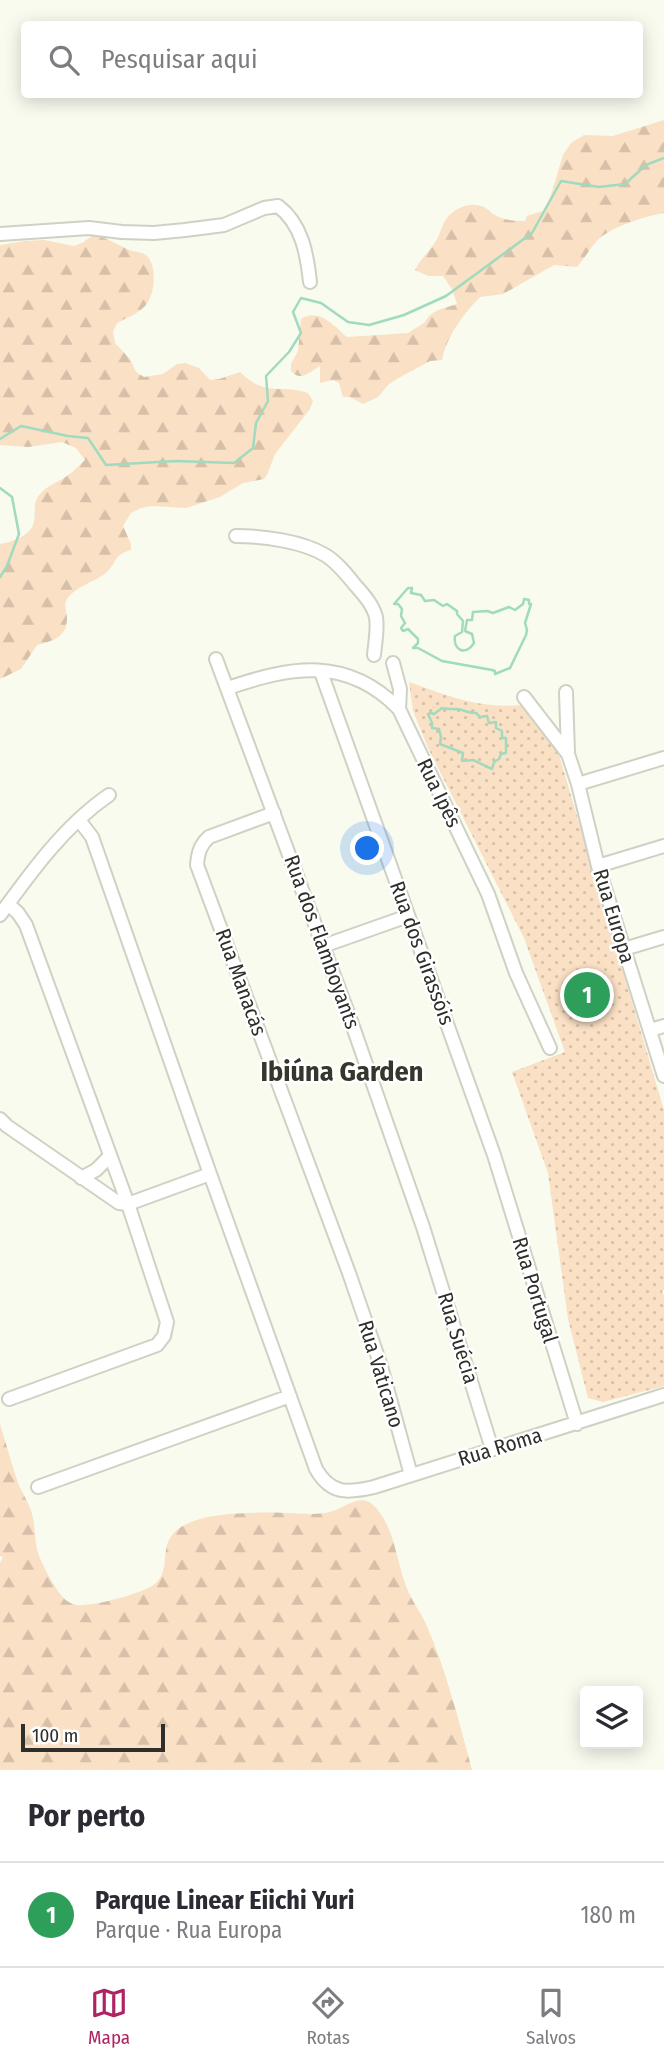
<!DOCTYPE html>
<html lang="pt">
<meta charset="utf-8">
<style>
body{margin:0;font-family:"Fira Sans Condensed",sans-serif;background:#f7f7f7;color:#2b2b33}
.controls{position:absolute;right:21px;bottom:21px;display:grid;overflow:hidden;border-radius:7px;box-shadow:0 4px 18px #0003}
.controls button{width:63px;height:63px;display:grid;place-items:center;padding:0;border:0;border-bottom:2px solid #e1e1e2;background:#fff;color:#2b2b33;font:35px sans-serif}
.scale{position:absolute;left:21px;bottom:18px;width:144px;box-sizing:border-box;padding-left:7px;border:4px solid #2e2f2a;border-top:0;font-size:19px;line-height:24px;white-space:nowrap;color:#2e2f2a;-webkit-text-stroke:5px #fff;paint-order:stroke}
.you{position:absolute;left:368px;top:849px;width:24px;height:24px;margin:-18px;border:5px solid #fff;border-radius:50%;background:#1a73e8;box-shadow:0 0 0 10px #1a73e833}
.badge{display:grid;place-items:center;width:46px;height:46px;border-radius:50%;background:#ad2363;color:#fff;font-size:23px;font-weight:700}
.pin{position:absolute;translate:-50% -50%;border:4px solid #fff;box-shadow:0 2px 7px #0006}
.list{margin:0;padding:0;list-style:none}
h2{display:flex;justify-content:space-between;align-items:center;height:91px;margin:0;padding:0 28px;font-size:30px}
h2 small{font-size:23px;font-weight:400;color:#7c7c81}
.list li{display:grid;grid-template-columns:46px 1fr auto;gap:21px;align-items:center;box-sizing:border-box;height:105px;padding:0 28px;border-top:2px solid #e1e1e2}
.list b{display:block;font-size:26px;white-space:nowrap}
.list p{margin:0;font-size:23px;white-space:nowrap;color:#7c7c81}
.list em{font-size:23px;font-style:normal;color:#7c7c81}
.icon{flex:none;width:38px;height:38px;fill:none;stroke:currentColor;stroke-width:2;stroke-linecap:round;stroke-linejoin:round}
.map{position:relative;flex:none;width:664px;height:1770px;overflow:hidden}
.search{position:absolute;background:#fff;box-shadow:0 4px 18px #0003;left:21px;right:21px;top:21px;height:77px;display:flex;align-items:center;gap:18px;box-sizing:border-box;padding:0 24px;border-radius:7px;color:#7c7c81;font-size:26px}
.sheet{height:196px;background:#fff}
nav{display:flex;justify-content:space-around;align-items:center;box-sizing:border-box;height:98px;border-top:2px solid #e1e1e2;background:#fff;font-size:19px;color:#7c7c81}
nav a{display:grid;justify-items:center;gap:4px}
nav .on{color:#ad2363}
.map>svg:first-child{display:block}
</style>
<div class="map">
<svg width="664" height="1770" viewBox="0 0 664 1770">
<defs>
<pattern id="grass-dots" width="8" height="8" patternUnits="userSpaceOnUse" patternTransform="scale(1.75)"><rect width="8" height="8" fill="#fae0c4"/><path d="M2 2h.1M6 6h.1" fill="none" stroke="#d7c0a9" stroke-width="1.8" stroke-linecap="round"/></pattern>
<pattern id="forest-firs" width="22" height="20" patternUnits="userSpaceOnUse" patternTransform="scale(1.75)"><rect width="22" height="20" fill="#fae0c4"/><path d="M5 1l3.5 6h-7zM16 11l3.5 6h-7z" fill="#d7c0a9"/></pattern>
</defs>
<rect width="100%" height="100%" fill="#f8fbee"/>
<path fill="url(#grass-dots)" d="M409 682C449 696 479 709 522 705L559 755 664 1110V1290L662 1291 664 1296V1386L603 1402 588 1398 568 1319 548 1173 512 1072 565 1052 524 938 429 750 413 711Z"/>
<path fill="url(#forest-firs)" d="M664 120V213C646 216 617 225 601 237 593 243 585 258 577 267L554 265 503 294 480 297C463 315 447 335 442 360L430 361 402 376 389 384 378 397 363 404 350 397H343L339 383 333 380 320 383V366C310 372 300 382 291 371V364L298 351 301 319C319 307 334 326 347 337L408 333 424 323 430 315 438 310 457 304 452 289 443 276H428L415 270C422 257 427 254 434 244 440 236 441 227 446 219 455 207 471 201 484 207 488 209 490 212 493 214 503 220 513 221 525 221L527 216 543 211 550 198 563 155 571 143 584 135 613 136Z
M95 234C106 238 115 243 125 248 131 252 140 251 146 255 158 265 155 296 145 306 138 314 126 318 117 323L113 332 115 343 130 359 136 372 144 377 163 374 177 364 185 363 199 368 210 380 219 379 240 372C267 398 278 383 308 393L313 401 310 409 275 454 267 475 264 479 243 483 220 497 186 508 152 506 141 508 131 513 123 526 131 544V550C113 555 118 561 107 572 96 582 74 586 66 601 64 607 67 612 67 618 67 637 53 641 37 645L21 669 0 679V544C11 542 28 537 33 525 37 515 31 503 41 493 47 486 56 483 64 478 72 473 78 467 85 460L76 448 62 442 28 447 0 445V245L25 241 44 240 74 246 82 243Z
M0 1424C6 1443 11 1462 17 1480 21 1492 29 1502 32 1514 36 1528 34 1543 39 1556 43 1566 58 1595 67 1601 70 1603 73 1604 77 1605 91 1607 147 1593 157 1582 174 1564 152 1538 191 1522 215 1512 260 1512 286 1513 301 1513 318 1516 333 1511 345 1507 361 1494 372 1504 394 1523 396 1560 406 1586 411 1600 420 1611 426 1624 446 1670 459 1721 472 1770H0V1563L3 1557 0 1556Z"/>
<g fill="none" stroke-linecap="round" stroke-linejoin="round">
<path stroke="#a0dabf" stroke-width="2.5" d="M0 439 21 426 68 436 88 438 106 465 175 461 234 463 253 448 256 423 268 401 266 376 289 352 301 333 293 312 301 298 321 303 348 322 369 325 404 315 446 296 532 233 561 181 599 187 625 184 646 165 664 158
M0 488 12 497 19 534 7 566 0 577
M408 588H412L411 593 421 595 425 601 434 600 443 606 447 604 457 611V614L463 621 462 632 455 636C453 651 466 656 474 643L472 634 465 631 467 620H472L473 612 487 611 493 613 509 607 515 610 523 604 524 599 529 600V604H531L525 623 527 630 526 635 510 668 495 674V671L492 670 442 661 418 648H413L418 643V639L408 629 403 631 401 628 405 623 401 616 402 609 398 604H394Z
M442 708C449 710 456 708 462 710 469 712 469 713 476 713L480 717 487 716 489 723 496 722V728L502 731V738H506V753L501 754 499 759 494 762 492 769 473 760 462 761 463 753 440 744 441 737 439 729 432 728V723L428 714 431 713 434 714Z"/>
<g stroke="#cfd1c4" stroke-width="16">
<path id="minor" d="M0 234 89 228 122 232 154 233 185 230 224 225 264 208 278 206C302 224 307 254 310 282
M236 536C262 536 302 541 325 555 337 562 347 575 356 586 364 595 373 605 376 617 378 629 375 643 374 655
M216 659 351 1021 423 1227 492 1449
M393 663 400 689 399 709
M321 672 494 1155 577 1424
M228 688C292 666 347 656 399 709L488 894 516 973 550 1048
M566 692 568 754 578 784 598 866 664 1076
M524 697 568 754
M578 784 664 758
M274 813 209 837C200 845 198 853 197 865L349 1273 381 1366 411 1475
M79 820 92 837 210 1174 316 1469C331 1495 348 1493 374 1487L664 1395
M598 866 664 846
M8 904 18 913 26 925 128 1204 167 1322 164 1336 157 1345 9 1399
M0 915C31 872 65 825 109 795
M323 946 408 916
M624 949 664 937
M650 1030 664 1026
M0 1119 7 1126 119 1203 128 1204 210 1174
M81 1178 96 1170 110 1156
M38 1487 290 1396"/>
</g>
<use href="#minor" stroke="#fff" stroke-width="12"/>
</g>
<g text-anchor="middle" dominant-baseline="central" stroke-width="5" stroke-linejoin="round" paint-order="stroke">
<g font-size="21" fill="#2e2f2a" stroke="#fff">
<text transform="translate(439 793) rotate(64)">Rua Ipês</text>
<text transform="translate(614 916) rotate(73)">Rua Europa</text>
<text transform="translate(322 942) rotate(70)">Rua dos Flamboyants</text>
<text transform="translate(422 953) rotate(70)">Rua dos Girassóis</text>
<text transform="translate(241 982) rotate(70)">Rua Manacás</text>
<text transform="translate(535 1290) rotate(73)">Rua Portugal</text>
<text transform="translate(458 1338) rotate(73)">Rua Suécia</text>
<text transform="translate(381 1374) rotate(73)">Rua Vaticano</text>
<text transform="translate(500 1447) rotate(-17)">Rua Roma</text>
</g>
<g font-size="28" font-weight="bold" fill="#35372d" stroke="#fff">
<text x="342" y="1071">Ibiúna Garden</text>
</g>
</g>
</svg>
<div class="controls">
<button><svg class="icon" aria-label="layers" viewBox="0 0 24 24"><path d="M12 4l9 5-9 5-9-5zM3 14l9 5 9-5"/></svg></button>
</div>
<div class="scale">100 m</div>
<div class="you"></div>
<div class="pin badge" style="left:587px;top:995px;background:#2e9e5b">1</div>
<div class="search"><svg class="icon" aria-label="search" viewBox="0 0 24 24"><circle cx="10" cy="10" r="6"/><path d="M15 15l6 6"/></svg>Pesquisar aqui</div>
</div>
<section class="sheet">
<h2>Por perto<small></small></h2>
<ul class="list">
<li><span class="badge" style="background:#2e9e5b">1</span><div><b>Parque Linear Eiichi Yuri</b><p>Parque · Rua Europa</p></div><em>180 m</em></li>
</ul>
</section>
<nav>
<a class="on"><svg class="icon" aria-label="map" viewBox="0 0 24 24"><path d="M3 6l6-2 6 2 6-2v14l-6 2-6-2-6 2zM9 4v14M15 6v14"/></svg>Mapa</a>
<a><svg class="icon" aria-label="directions" viewBox="0 0 24 24"><path d="M12 3l9 9-9 9-9-9zM9 14v-3h6M13 9l2 2-2 2"/></svg>Rotas</a>
<a><svg class="icon" aria-label="saved" viewBox="0 0 24 24"><path d="M7 4h10v16l-5-4-5 4z"/></svg>Salvos</a>
</nav>
